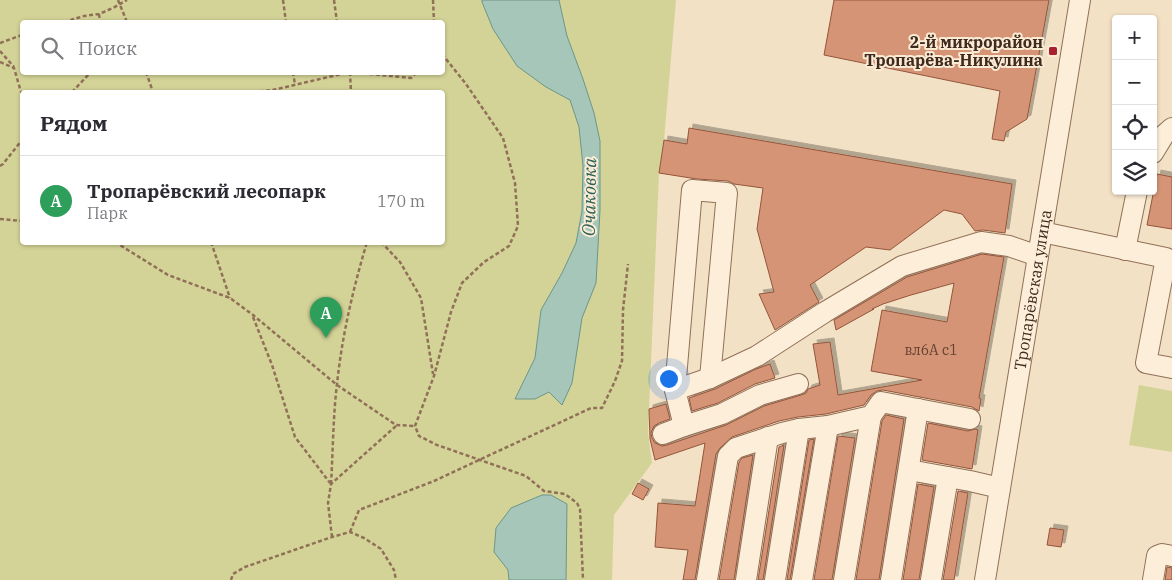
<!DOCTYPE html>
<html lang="ru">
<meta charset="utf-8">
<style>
body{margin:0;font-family:"IBM Plex Serif",serif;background:#f2f2f3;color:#2b2b33}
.controls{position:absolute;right:15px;top:15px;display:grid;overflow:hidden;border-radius:5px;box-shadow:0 1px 4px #0004}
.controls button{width:45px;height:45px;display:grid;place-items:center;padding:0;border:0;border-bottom:1px solid #e1e1e2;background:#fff;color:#2b2b33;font:25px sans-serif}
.you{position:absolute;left:668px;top:378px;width:18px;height:18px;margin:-12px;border:4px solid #fff;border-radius:50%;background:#1a73e8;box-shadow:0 0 0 8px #1a73e833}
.badge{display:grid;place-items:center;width:32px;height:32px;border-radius:50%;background:#d93025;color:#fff;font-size:16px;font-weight:700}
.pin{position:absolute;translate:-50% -41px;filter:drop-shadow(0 1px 2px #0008)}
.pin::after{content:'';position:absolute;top:26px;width:18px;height:15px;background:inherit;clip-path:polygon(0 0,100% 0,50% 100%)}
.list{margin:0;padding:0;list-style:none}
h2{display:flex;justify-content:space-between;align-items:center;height:65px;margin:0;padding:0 20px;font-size:21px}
h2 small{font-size:16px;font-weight:400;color:#7c7c81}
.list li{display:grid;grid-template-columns:32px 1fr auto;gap:15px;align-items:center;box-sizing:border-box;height:90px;padding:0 20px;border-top:1px solid #e1e1e2}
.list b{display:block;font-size:19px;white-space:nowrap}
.list p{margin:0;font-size:16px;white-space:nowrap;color:#7c7c81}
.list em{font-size:16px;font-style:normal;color:#7c7c81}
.icon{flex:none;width:28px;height:28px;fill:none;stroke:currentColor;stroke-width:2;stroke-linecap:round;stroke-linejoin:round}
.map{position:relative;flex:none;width:1172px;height:580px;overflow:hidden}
.search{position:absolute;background:#fff;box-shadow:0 1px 4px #0004;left:20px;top:20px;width:425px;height:55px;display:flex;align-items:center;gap:12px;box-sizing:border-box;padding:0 18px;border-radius:5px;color:#7c7c81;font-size:19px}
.panel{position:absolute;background:#fff;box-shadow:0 1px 4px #0004;left:20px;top:90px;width:425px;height:155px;border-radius:5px}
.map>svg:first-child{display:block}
</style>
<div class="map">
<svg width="1172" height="580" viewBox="0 0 1172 580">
<defs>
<filter id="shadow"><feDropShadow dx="4" dy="-4" stdDeviation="0" flood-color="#0004"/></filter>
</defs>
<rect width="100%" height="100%" fill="#f3e1c5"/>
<path fill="#d3d397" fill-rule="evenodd" d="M0 0H676L664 140 659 173 648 433 652 463 614 515 612 580H0ZM22 22H442V72H22ZM22 92H442V242H22Z
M1139 385 1172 391V452L1129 445Z"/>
<path fill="#a7c6ba" stroke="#6c9687" d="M482 0H559L567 36 583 79 594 113 600 141V210L596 283 582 318 572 383 562 405 549 392 535 399H515L535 358 541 310 562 273 576 243 582 211 583 166 579 127 570 100 546 87 517 66 493 29 482 2Z
M542 495H551L567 504 566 580H509L508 570 494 552 496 528 511 508Z"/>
<path fill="#d69476" stroke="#93553a" filter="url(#shadow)" d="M834 0H1049L1027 119 1006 132 1004 141 992 139 1000 91 824 55Z
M689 128 1012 184 1005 233 983 230 975 231 962 214 944 210 890 250 866 247 810 285 819 302 775 330 759 294 774 292 757 229 763 188 734 184 728 181 697 179 659 173 664 140 687 144Z
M1157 174 1172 177V229L1147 225Z
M982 254 1004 257 979 398 981 399 979 411 972 407 883 390 877 391 871 395 864 405 826 414 798 417 779 421 732 437 720 448 716 454 695 580H683L688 550 655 547 658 503 695 506 705 443 655 460 650 439 649 409 666 404 670 419 659 423 654 426 651 433 652 438 655 443 662 446 667 445 726 425 764 406 801 395 806 393 808 389 820 385 813 344 830 342 838 395 922 380 871 371 882 310 947 322 954 283 911 295 883 304 872 309H874L836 330 834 320 907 277Z
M770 364 775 378 755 384 718 403 692 411 689 398 715 389 756 369Z
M886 415 904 419 879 580H856L882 421Z
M928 423 968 431 975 429 978 430 972 469 922 460Z
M838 436 855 438 832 580H814Z
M814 439 790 580H787L809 440Z
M784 445 763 580H758L779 447Z
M753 455 734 580H719L739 462 742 458Z
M638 483 649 489 643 500 632 494Z
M918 484 934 487 919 580H903Z
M958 491 968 493 954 580H943Z
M1050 528 1064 530 1061 547 1047 545Z
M1167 567 1172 568V580H1165Z"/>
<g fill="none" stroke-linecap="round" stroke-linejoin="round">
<g stroke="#917058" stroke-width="22">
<g id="minor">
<path d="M1153 153 1164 135 1172 128"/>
<path d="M1042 232 1166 258 1146 363 1172 368"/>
<path d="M1125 250 1137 191"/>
<path d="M675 390 692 190 727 193 710 378"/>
<path d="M684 426 675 390 710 378 757 356 825 312 902 266 981 242 1009 246 1038 256"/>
<path d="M663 434 684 426 722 414 760 395 798 384"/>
<path d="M909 470 970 481 1000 488"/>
<path d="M707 580 728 456 736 448 782 433 799 429 828 426 871 416 881 402 970 419"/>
<path d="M746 580 768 437"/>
<path d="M775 580 799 429"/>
<path d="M802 580 828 426"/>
<path d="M844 580 871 416"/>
<path d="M891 580 918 409"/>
<path d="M931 580 948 477"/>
<path id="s1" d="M985 580 1080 0"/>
<path d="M1153 580 1157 556 1162 554 1172 556"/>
</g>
</g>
<path stroke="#917058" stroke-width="2.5" stroke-dasharray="4 2.5" stroke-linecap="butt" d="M118 0 127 22
M283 0 286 22
M334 0 337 22
M433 0 434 22
M99 14 100 22
M64 22 84 16 99 14 113 8 127 0
M0 43 22 35
M0 51 14 67
M442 54 466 84 503 138 515 183 518 226 509 246 484 262 462 283 451 312 434 376 415 426 419 436 437 445 526 476 544 491 565 494 577 503 580 509 583 580
M0 62 14 68 21 92 22 94
M146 72 153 92
M293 72 295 85
M350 72 411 78 417 72
M350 72 351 92
M72 92 91 72
M253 92 273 90 350 72
M0 166 3 164 22 140
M0 219 22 221
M115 242 168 275 230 298 253 315 337 385 396 425 415 426
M211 242 230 298
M381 242 400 262 421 298 433 374
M253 317 272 365 295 437 330 483
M331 484C333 451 333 417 337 384 342 336 353 289 367 242
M350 532 359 510 434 481 591 408H602L615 381 622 361 623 310 628 264
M332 537 328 503 331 484 396 426
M231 580 233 574 245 567 332 537 350 532 364 538 381 549 394 570 396 580"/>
<use href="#minor" stroke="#fdeed9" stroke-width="20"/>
</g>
<rect fill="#a8202f" stroke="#faebd5" stroke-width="2" x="1048" y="46" width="10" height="10" rx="2.5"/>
<g text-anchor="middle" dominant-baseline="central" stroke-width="4" stroke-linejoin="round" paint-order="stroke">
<g font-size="14" fill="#654433">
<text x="931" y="350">вл6А с1</text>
</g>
<g font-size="16" font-weight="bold" fill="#3f2a1d" stroke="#faebd5" text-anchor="end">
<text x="1043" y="42">2-й микрорайон<tspan x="1043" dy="18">Тропарёва-Никулина</tspan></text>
</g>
<g font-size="16" fill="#3f2a1d" stroke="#faebd5">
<text stroke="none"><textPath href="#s1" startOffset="294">Тропарёвская улица</textPath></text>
</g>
<g font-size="18" font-style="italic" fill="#2b6158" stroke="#faebd5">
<text transform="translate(589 197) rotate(-89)">Очаковка</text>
</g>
</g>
</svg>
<div class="controls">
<button>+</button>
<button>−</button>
<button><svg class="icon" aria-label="locate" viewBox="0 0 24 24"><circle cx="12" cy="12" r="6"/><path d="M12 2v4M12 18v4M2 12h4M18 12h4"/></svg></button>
<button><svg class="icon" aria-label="layers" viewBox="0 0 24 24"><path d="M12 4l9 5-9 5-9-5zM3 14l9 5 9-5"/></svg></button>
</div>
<div class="you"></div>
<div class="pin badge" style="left:326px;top:338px;background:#2e9e5b">A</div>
<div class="search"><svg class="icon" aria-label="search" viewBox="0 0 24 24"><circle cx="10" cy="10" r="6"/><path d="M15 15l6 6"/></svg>Поиск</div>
<section class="panel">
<h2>Рядом<small></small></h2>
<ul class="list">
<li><span class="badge" style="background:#2e9e5b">A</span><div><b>Тропарёвский лесопарк</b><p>Парк</p></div><em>170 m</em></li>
</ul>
</section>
</div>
